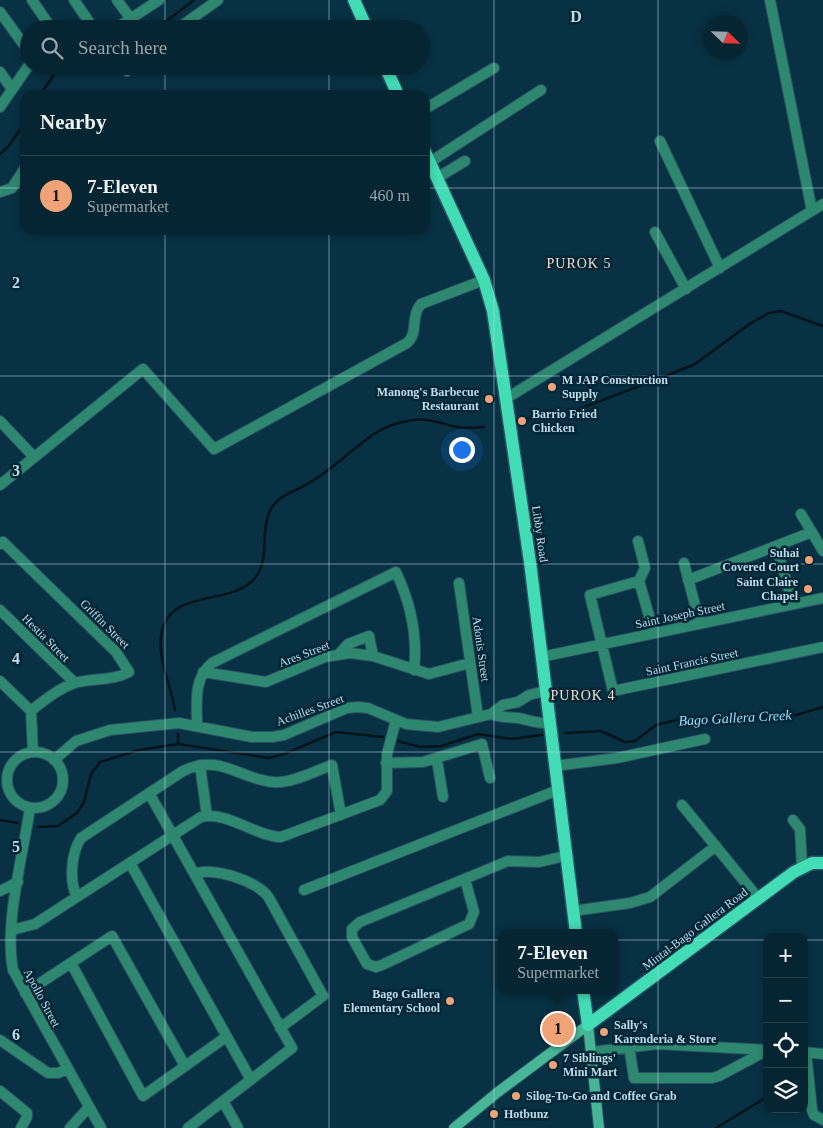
<!DOCTYPE html>
<meta charset="utf-8">
<style>
body{margin:0;font-family:"Times New Roman",serif;background:#14313e;color:#f1f3f6}
.controls{position:absolute;right:15px;bottom:15px;display:grid;overflow:hidden;border-radius:10px;box-shadow:0 2px 8px #0003}
.controls button{width:45px;height:45px;display:grid;place-items:center;padding:0;border:0;border-bottom:1px solid #27424d;background:#062532;color:#f1f3f6;font:25px sans-serif}
.compass{position:absolute;left:703px;top:15px;width:45px;height:45px;border-radius:50%;background:#062532;box-shadow:0 2px 8px #0003;rotate:113deg}
.you{position:absolute;left:461px;top:449px;width:18px;height:18px;margin:-12px;border:4px solid #fff;border-radius:50%;background:#1a73e8;box-shadow:0 0 0 8px #1a73e833}
.badge{display:grid;place-items:center;width:32px;height:32px;border-radius:50%;background:#efa376;color:#111;font-size:16px;font-weight:700}
.pin{position:absolute;translate:-50% -50%;border:2px solid #fff;box-shadow:0 1px 5px #0006}
.popup{position:absolute;left:498px;top:929px;width:120px;height:65px;box-sizing:border-box;display:grid;place-content:center;border-radius:10px;background:#062532;filter:drop-shadow(0 1px 4px #0005);font-size:16px;white-space:nowrap;color:#98a5ac}
.popup b{font-size:19px;color:#f1f3f6}
.popup::after{content:'';position:absolute;left:50%;top:100%;margin-left:-10px;border:10px solid transparent;border-top-color:#062532}
.list{margin:0;padding:0;list-style:none}
h2{display:flex;justify-content:space-between;align-items:center;height:65px;margin:0;padding:0 20px;font-size:21px}
h2 small{font-size:16px;font-weight:400;color:#98a5ac}
.list li{display:grid;grid-template-columns:32px 1fr auto;gap:15px;align-items:center;box-sizing:border-box;height:80px;padding:0 20px;border-top:1px solid #27424d}
.list b{display:block;font-size:19px;white-space:nowrap}
.list p{margin:0;font-size:16px;white-space:nowrap;color:#98a5ac}
.list em{font-size:16px;font-style:normal;color:#98a5ac}
.icon{flex:none;width:28px;height:28px;fill:none;stroke:currentColor;stroke-width:2;stroke-linecap:round;stroke-linejoin:round}
.map{position:relative;flex:none;width:823px;height:1128px;overflow:hidden}
.search{position:absolute;background:#062532;box-shadow:0 2px 8px #0003;left:20px;top:20px;width:410px;height:55px;display:flex;align-items:center;gap:12px;box-sizing:border-box;padding:0 18px;border-radius:28px;color:#98a5ac;font-size:19px}
.panel{position:absolute;background:#062532;box-shadow:0 2px 8px #0003;left:20px;top:90px;width:410px;height:145px;border-radius:15px}
.map>svg:first-child{display:block}
</style>
<div class="map">
<svg width="823" height="1128" viewBox="0 0 823 1128">
<rect width="100%" height="100%" fill="#083143"/>
<g fill="none" stroke-linecap="round" stroke-linejoin="round">
<path stroke="#04141d" stroke-width="2.5" d="M156 29 194 0
M40 95 60 66
M0 154 8 147 25 122
M527 419 571 412 671 374 695 364 751 323 769 313 781 311 823 326
M175 710C171 686 158 660 161 636 168 586 230 608 255 578 271 558 259 530 271 509 277 498 287 494 298 489 327 475 348 452 374 434 385 426 399 422 413 420 430 418 442 424 457 427 466 429 475 427 484 427
M565 733 601 731 625 742 635 741 656 725 685 718 796 715 823 707
M178 734V744
M397 741 421 747 441 746 478 734 511 739 542 735
M0 820 18 823
M38 827 58 826 77 813 84 802 91 774 100 762 139 750 178 744 269 758 284 754 336 732 383 737
M716 1128 767 1097"/>
<g stroke="#2a5061" stroke-width="12">
<path id="street" d="M32 0 52 29
M74 0 94 29
M117 0 131 19
M770 0 812 211
M0 12 29 52
M115 29 159 0
M177 29 218 0
M120 66 127 71 132 66
M0 72 12 89
M0 107 29 65
M425 109 494 68
M660 141 720 268
M430 162 541 90
M437 178 465 161
M0 192 12 188 25 168
M655 232 686 289
M507 398 823 204
M0 421 34 457
M0 485 143 369 214 449 407 343C419 333 410 316 421 304L484 280
M801 514 823 551
M638 541 645 568 639 581
M0 544 3 542 116 652 129 672C113 681 93 678 75 683 59 688 44 700 31 711
M776 546 793 604
M684 563 700 624
M688 580 812 532
M639 581 590 595 613 691 823 647
M639 581 654 633
M459 583 478 717
M0 610 75 683
M339 654 348 644 369 636 373 656
M541 657 823 598
M203 672 266 682 325 657 350 653 373 656 429 674 470 663
M0 681 31 711 33 752
M491 714C502 718 508 717 518 718 530 720 536 724 549 723
M197 725C197 702 193 679 212 663L396 572C411 604 418 635 414 670
M7 780a28 28 0 1 1 56 0a28 28 0 1 1-56 0Z
M54 760 76 741 110 730 179 723 252 737H272L284 735 347 708 358 707 368 708 406 724 438 727 491 714 503 705 518 702 529 695 545 691
M437 760 443 797
M386 763 423 762 482 744 490 778
M200 765 207 816
M555 766 617 758 705 739
M149 793 292 1048 188 1128
M682 805 758 898
M30 808C23 855 4 924 13 970L101 1128
M793 820 800 829 802 866
M130 863 251 1080
M195 874C211 866 259 881 269 898L323 996 280 1028
M465 879 474 912 469 924 382 965 376 967 367 964 352 937V929L360 922 508 861 539 862 565 856
M304 890 558 790
M0 891 18 882
M77 897C69 882 71 853 81 838L183 771C220 753 239 779 273 782 291 784 315 771 332 765L341 815
M573 911 630 903 650 897 716 846
M12 930 35 924 201 817C228 811 254 836 281 837L380 800 387 791V754L396 720
M71 963 143 1096 226 1037
M25 993 112 936 185 1066
M0 1040 48 1073H58L68 1069
M629 1046 634 1078H712L719 1076 766 1051
M591 1052 657 1044 767 1050
M804 1052 823 1054
M806 1052 812 1110 814 1115 823 1120
M0 1091 27 1113V1117L21 1128
M223 1101 238 1128
M70 1128 89 1107"/>
</g>
<g stroke="#2a5061" stroke-width="12">
<path id="secondary" d="M454 1128 498 1092 588 1025 599 1128"/>
</g>
<g stroke="#2a5061" stroke-width="15">
<path id="primary" d="M354 0 367 29
M385 66 398 95
M425 152 484 280 493 311 530 562 576 933
M583 990 588 1025 794 872 812 863H823"/>
</g>
<use href="#street" stroke="#2e886f" stroke-width="10"/>
<use href="#secondary" stroke="#46b697" stroke-width="10"/>
<use href="#primary" stroke="#42ddb4" stroke-width="12"/>
</g>
<path fill="none" stroke="#c3dcea" stroke-width="1" stroke-opacity="0.55" d="M165 0V29M329 0V29M494 0V1128M658 0V1128M165 66V95M329 66V95M0 188H25M425 188H823M165 230V1128M329 230V1128M0 376H823M0 564H823M0 752H823M0 940H767M804 940H823"/>
<g fill="#efa376" stroke="#002738" stroke-width="2">
<circle cx="552" cy="387" r="5"/>
<circle cx="489" cy="399" r="5"/>
<circle cx="522" cy="421" r="5"/>
<circle cx="809" cy="560" r="5"/>
<circle cx="808" cy="589" r="5"/>
<circle cx="450" cy="1001" r="5"/>
<circle cx="604" cy="1032" r="5"/>
<circle cx="553" cy="1065" r="5"/>
<circle cx="516" cy="1096" r="5"/>
<circle cx="494" cy="1114" r="5"/>
</g>
<g text-anchor="middle" dominant-baseline="central" stroke-width="5" stroke-linejoin="round" paint-order="stroke">
<g font-size="12" font-weight="bold" fill="#c3dcea" stroke="#002738" text-anchor="start">
<text x="562" y="380">M JAP Construction<tspan x="562" dy="14">Supply</tspan></text>
<text x="479" y="392" text-anchor="end">Manong's Barbecue<tspan x="479" dy="14">Restaurant</tspan></text>
<text x="532" y="414">Barrio Fried<tspan x="532" dy="14">Chicken</tspan></text>
<text x="799" y="553" text-anchor="end">Suhai<tspan x="799" dy="14">Covered Court</tspan></text>
<text x="798" y="582" text-anchor="end">Saint Claire<tspan x="798" dy="14">Chapel</tspan></text>
<text x="440" y="994" text-anchor="end">Bago Gallera<tspan x="440" dy="14">Elementary School</tspan></text>
<text x="614" y="1025">Sally's<tspan x="614" dy="14">Karenderia &amp; Store</tspan></text>
<text x="563" y="1058">7 Siblings'<tspan x="563" dy="14">Mini Mart</tspan></text>
<text x="526" y="1096">Silog-To-Go and Coffee Grab</text>
<text x="504" y="1114">Hotbunz</text>
</g>
<g font-size="12" fill="#c3dcea" stroke="#002738">
<text transform="translate(540 534) rotate(82)">Libby Road</text>
<text transform="translate(680 615) rotate(-12)">Saint Joseph Street</text>
<text transform="translate(105 624) rotate(45)">Griffin Street</text>
<text transform="translate(46 638) rotate(45)">Hestia Street</text>
<text transform="translate(481 649) rotate(82)">Adonis Street</text>
<text transform="translate(304 654) rotate(-21)">Ares Street</text>
<text transform="translate(692 662) rotate(-12)">Saint Francis Street</text>
<text transform="translate(310 710) rotate(-20)">Achilles Street</text>
<text transform="translate(695 929) rotate(-37)">Mintal-Bago Gallera Road</text>
<text transform="translate(42 998) rotate(62)">Apollo Street</text>
</g>
<g font-size="14" letter-spacing="1" fill="#f9dbcb" stroke="#002738">
<text x="579" y="263">PUROK 5</text>
<text x="583" y="695">PUROK 4</text>
</g>
<g font-size="14" font-style="italic" fill="#a7dffd" stroke="#002738">
<text transform="translate(735 718) rotate(-3)">Bago Gallera Creek</text>
</g>
</g>
<g font-size="16" text-anchor="middle" font-weight="bold" fill="#c3dcea" stroke="#002738" stroke-width="5" stroke-linejoin="round" paint-order="stroke">
<text x="576" y="22">D</text>
<text x="16" y="288">2</text>
<text x="16" y="476">3</text>
<text x="16" y="664">4</text>
<text x="16" y="852">5</text>
<text x="16" y="1040">6</text>
</g>
</svg>
<div class="controls">
<button>+</button>
<button>−</button>
<button><svg class="icon" aria-label="locate" viewBox="0 0 24 24"><circle cx="12" cy="12" r="6"/><path d="M12 2v4M12 18v4M2 12h4M18 12h4"/></svg></button>
<button><svg class="icon" aria-label="layers" viewBox="0 0 24 24"><path d="M12 4l9 5-9 5-9-5zM3 14l9 5 9-5"/></svg></button>
</div>
<svg class="compass" viewBox="-18 -18 36 36"><path d="M0-13l5 13h-10z" fill="#e53935"/><path d="M0 13l5-13h-10z" fill="#98a5ac"/></svg>
<div class="you"></div>
<div class="pin badge" style="left:558px;top:1029px">1</div>
<div class="popup"><b>7-Eleven</b>Supermarket</div>
<div class="search"><svg class="icon" aria-label="search" viewBox="0 0 24 24"><circle cx="10" cy="10" r="6"/><path d="M15 15l6 6"/></svg>Search here</div>
<section class="panel">
<h2>Nearby<small></small></h2>
<ul class="list">
<li><span class="badge">1</span><div><b>7-Eleven</b><p>Supermarket</p></div><em>460 m</em></li>
</ul>
</section>
</div>
